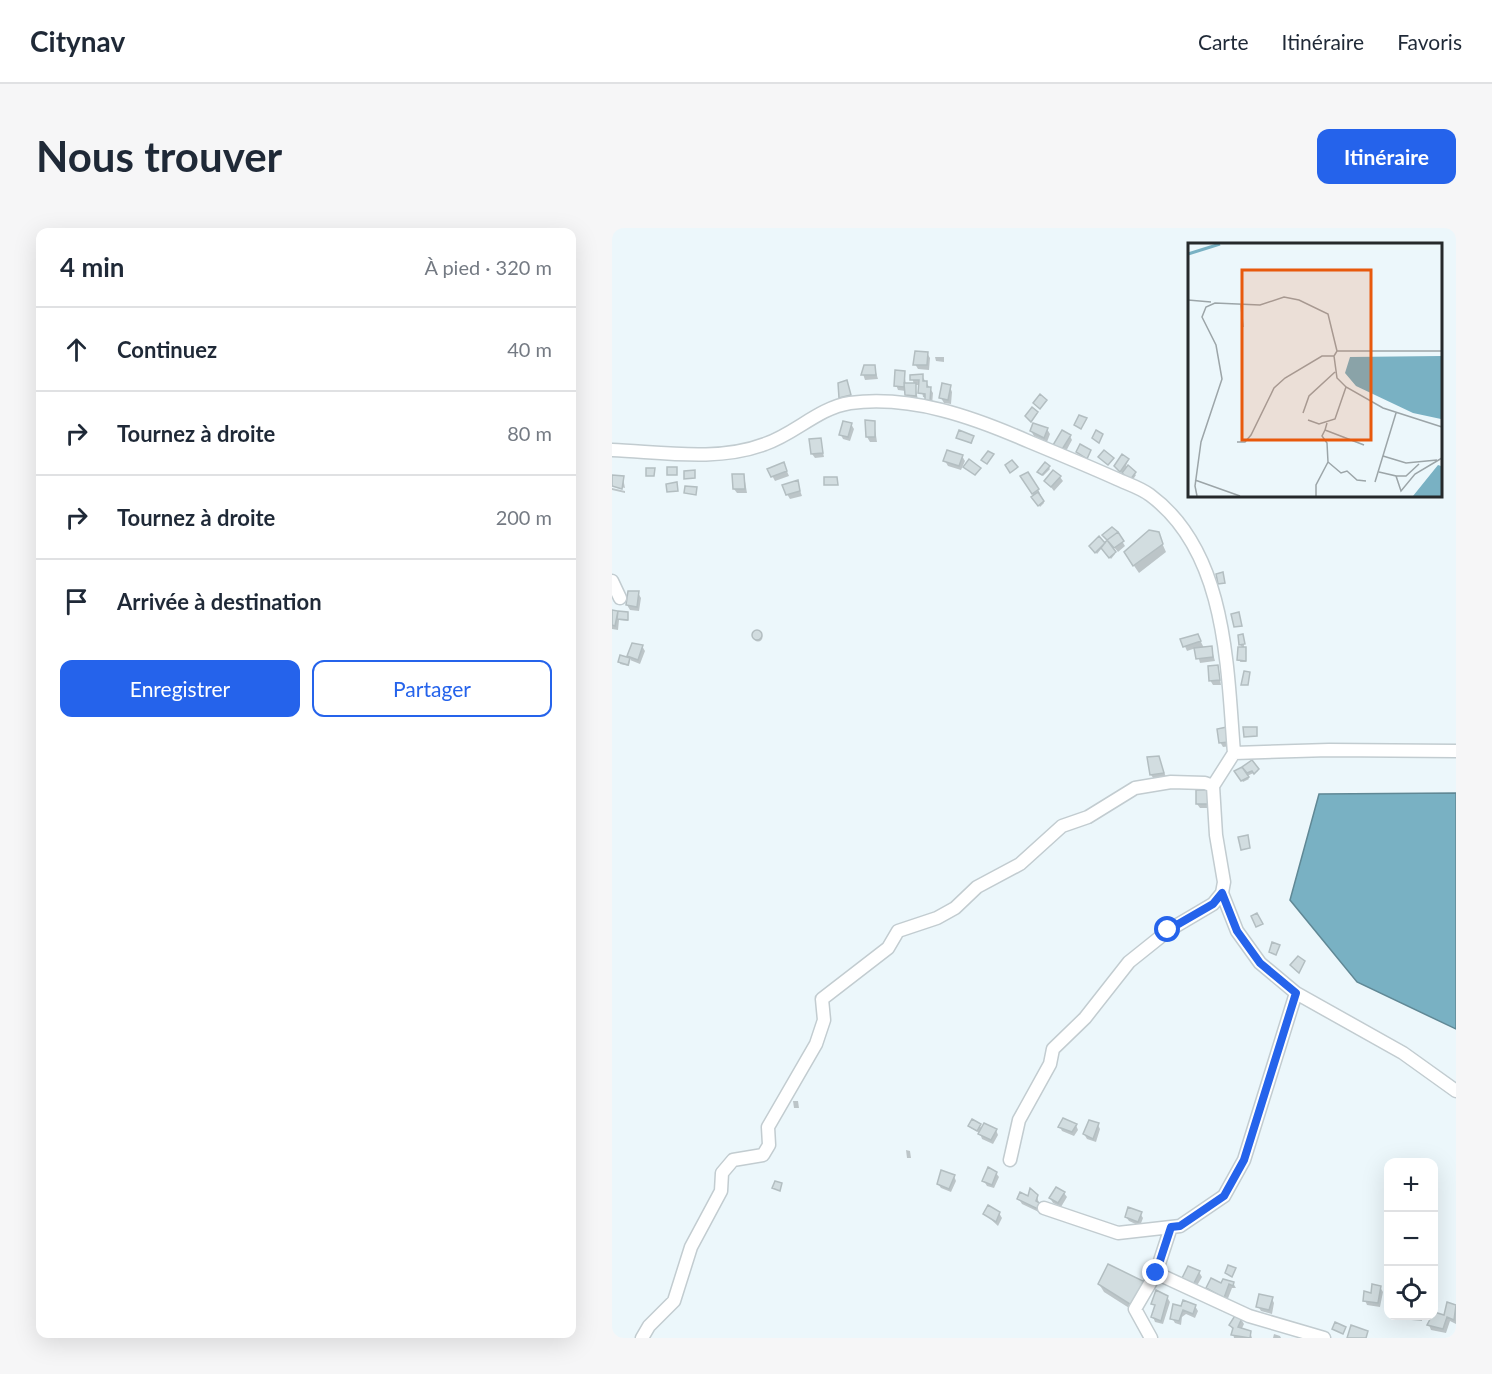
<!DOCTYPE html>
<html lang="fr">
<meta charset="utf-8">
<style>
body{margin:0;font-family:Lato,sans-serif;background:#f6f6f7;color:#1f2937}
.controls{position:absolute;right:18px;bottom:18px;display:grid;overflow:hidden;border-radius:12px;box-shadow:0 6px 24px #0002}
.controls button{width:54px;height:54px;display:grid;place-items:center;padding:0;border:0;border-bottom:2px solid #e0e1e3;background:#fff;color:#1f2937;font:30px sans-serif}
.stop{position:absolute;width:18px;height:18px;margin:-14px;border:4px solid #2563eb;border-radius:50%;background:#fff}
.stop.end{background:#2563eb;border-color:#fff;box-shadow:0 2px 6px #0008}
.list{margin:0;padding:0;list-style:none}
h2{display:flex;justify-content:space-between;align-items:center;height:78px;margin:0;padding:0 24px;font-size:26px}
h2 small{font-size:20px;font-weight:400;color:#747a83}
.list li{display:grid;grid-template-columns:39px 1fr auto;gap:18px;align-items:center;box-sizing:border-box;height:84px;padding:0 24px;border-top:2px solid #e0e1e3}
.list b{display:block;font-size:22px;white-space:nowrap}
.list em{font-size:20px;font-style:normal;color:#747a83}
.actions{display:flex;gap:12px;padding:18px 24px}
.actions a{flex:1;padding:14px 0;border:2px solid #2563eb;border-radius:12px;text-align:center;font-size:21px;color:#2563eb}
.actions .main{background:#2563eb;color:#fff}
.icon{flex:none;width:33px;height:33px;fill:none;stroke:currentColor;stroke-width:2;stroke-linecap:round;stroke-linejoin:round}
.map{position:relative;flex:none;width:844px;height:1110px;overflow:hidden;border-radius:12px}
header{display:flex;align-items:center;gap:36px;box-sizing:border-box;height:84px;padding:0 30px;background:#fff;border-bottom:2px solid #e0e1e3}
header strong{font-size:28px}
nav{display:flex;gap:33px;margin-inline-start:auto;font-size:21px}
.intro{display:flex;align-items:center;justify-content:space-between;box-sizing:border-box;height:144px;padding:0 36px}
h1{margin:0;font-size:42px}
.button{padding:15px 27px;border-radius:12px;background:#2563eb;color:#fff;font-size:21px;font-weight:700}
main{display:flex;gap:36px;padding:0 36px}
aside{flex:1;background:#fff;border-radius:12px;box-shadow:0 6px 24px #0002}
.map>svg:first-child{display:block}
</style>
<header>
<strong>Citynav</strong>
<nav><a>Carte</a><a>Itinéraire</a><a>Favoris</a></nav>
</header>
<div class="intro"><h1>Nous trouver</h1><a class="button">Itinéraire</a></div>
<main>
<aside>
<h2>4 min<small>À pied · 320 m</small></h2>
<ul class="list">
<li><svg class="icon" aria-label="ahead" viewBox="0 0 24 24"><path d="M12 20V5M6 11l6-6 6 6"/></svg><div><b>Continuez</b></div><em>40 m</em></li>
<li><svg class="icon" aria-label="right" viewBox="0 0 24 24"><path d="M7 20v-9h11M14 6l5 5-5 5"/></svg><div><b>Tournez à droite</b></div><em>80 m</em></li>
<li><svg class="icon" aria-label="right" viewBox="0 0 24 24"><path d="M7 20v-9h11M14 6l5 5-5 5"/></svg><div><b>Tournez à droite</b></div><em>200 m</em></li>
<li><svg class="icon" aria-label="arrive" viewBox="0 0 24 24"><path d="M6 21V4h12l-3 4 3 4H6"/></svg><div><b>Arrivée à destination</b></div></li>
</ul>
<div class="actions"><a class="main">Enregistrer</a><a>Partager</a></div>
</aside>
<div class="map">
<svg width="844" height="1110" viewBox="0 0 844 1110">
<rect width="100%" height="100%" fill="#ecf7fb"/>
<path fill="#79b1c3" stroke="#608895" stroke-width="1.5" d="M844 565V801L745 754 678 672 707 566Z"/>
<path fill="#0003" d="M315 125 318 130 317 142 306 141 303 136Z
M323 129H332V134L324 133Z
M262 138 266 151 253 152 250 143Z
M292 144 294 157H302L300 149 310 148 321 165 320 177 315 170 311 169 309 157H303L306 172H297L294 163 286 162 284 157Z
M235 154 240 172 231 174 229 169Z
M338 159 340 164 339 176 332 175 329 170Z
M262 194 265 214H258L255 209Z
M239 196 242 201 238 213 231 211 229 207Z
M435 201 438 206 435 214 422 208 419 203Z
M458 208 460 212 452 227 445 222Z
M361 209 360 216 346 210Z
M208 211 212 229 203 230 200 226Z
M350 228 353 233 349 242 336 238 333 233Z
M516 232 514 238 524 247 520 253 504 240Z
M434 236 438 241 431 248 427 244Z
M174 241 177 248 163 253 157 242Z
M132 247 135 265H125L122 261Z
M0 248 11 250 13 260 0 257Z
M410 249 426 261 432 275 428 279Z
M448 249 451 253 442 263 434 253Z
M185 254 190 268 178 271 175 266Z
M0 260 13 263V265L0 262Z
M505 305 513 318 506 324 492 307Z
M546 306 554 324 527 345 518 332Z
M487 310 503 326 499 331 490 320 485 326 479 318Z
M26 365 29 370 27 383 18 382 15 377Z
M0 384 16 388V393L7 392 6 402 0 401Z
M141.5 409a4.5 4.5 0 1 1 9 0a4.5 4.5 0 1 1-9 0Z
M631 410 634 434H628L631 420 628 417Z
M570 412H588L592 420 599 419 603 433 588 435 584 420 575 423Z
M30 418 33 423 28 436 18 432 17 438 8 436 9 429 19 432 17 428Z
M606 439 609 457H601L598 452Z
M617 505 619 518 611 519 608 514Z
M546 529 554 549 542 551 539 547Z
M640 534 646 543 635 548 637 551 631 554 624 543Z
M596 564 598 580H588L585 576Z
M181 873H186L187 880H182Z
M367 897 370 901 384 902 386 907 381 916 370 911 368 905 359 900Z
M464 897 466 902 462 908 450 903 448 899Z
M486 897 488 901 484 914 475 911 472 906Z
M294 922 298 923 299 930H295Z
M384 945 387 949 382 960 375 958 372 953Z
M342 948 344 953 339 964 329 960 326 956Z
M452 965 455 969 449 979 441 975 438 970Z
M425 968 427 976 431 986 410 976 407 971Z
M387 985 390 990 386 998 373 986Z
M528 985 531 990 528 998 517 993 514 989Z
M587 1044 590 1049 583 1061 573 1057Z
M621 1055 624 1060H620L615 1073 598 1065 596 1060Z
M487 1056 537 1063 525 1085 492 1064Z
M768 1059 771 1064 768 1079 755 1077 753 1072Z
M545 1065 555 1069 558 1074 551 1096 543 1094 541 1089Z
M660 1071 662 1075 660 1086 649 1083 646 1078Z
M836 1076 844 1079V1096L838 1093 834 1105 819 1102 817 1097 820 1088 833 1089Z
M562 1078H583L586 1083 583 1090 574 1086 570 1089 569 1097 563 1095 560 1090Z
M796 1088H810V1093L799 1092Z
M629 1091 632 1096 629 1102 638 1104 640 1110H622L619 1097Z
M662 1106 668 1108 669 1110H661Z"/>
<path fill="#d2dde0" stroke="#b3bec1" stroke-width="1.5" d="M303 123 316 124 315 137H301Z
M252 137H263L264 147H249Z
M283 142 293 143 292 159 282 158Z
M311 146V153H315V159H319L318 173 313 172V166L306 165 307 152H298V147Z
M235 152 239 167 227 170 226 155Z
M292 155H304V168L293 167Z
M330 155 339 157 336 172 327 170Z
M428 166 435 172 428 181 421 175Z
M420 179 426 184 419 194 413 188Z
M467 187 475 190 469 201 462 197Z
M253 192 263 193V209H254Z
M231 193 240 195 236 209 227 207Z
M421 195 436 200 432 210 418 203Z
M347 202 362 208 359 215 344 210Z
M450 202 459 207 449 223 441 217Z
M484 202 491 206 487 215 480 210Z
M209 210 211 225 199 226 197 211Z
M468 216 479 222 475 231 464 224Z
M335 222 351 227 347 238 331 233Z
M492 222 502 230 496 237 486 229Z
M376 223 382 226 375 236 369 232Z
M510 226 517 231 508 244 502 238Z
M357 231 369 240 363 247 351 239Z
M400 232 406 239 398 245 393 237Z
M172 234 175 243 159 249 155 241Z
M433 234 438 238 430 247 425 244Z
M516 237 524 244 518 252 510 245Z
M55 239H65V247H55Z
M34 240H43L42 248H34Z
M83 242V250L72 251V243Z
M441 242 449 248 439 259 432 253Z
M416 244 427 261 420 266 408 248Z
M120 246H132L133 261H121Z
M0 247 12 248 10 261 0 258Z
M212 249H225L226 257H212Z
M186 252 188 263 174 267 170 257Z
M65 254 66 263 55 264 54 256Z
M73 258 85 259 84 267 72 265Z
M426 264 432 273 426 278 419 269Z
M500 299 506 304 495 312 490 307Z
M537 302 547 304 551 316 521 338 512 324Z
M506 304 512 313 502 320 495 312Z
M487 308 493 315 483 325 477 318Z
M495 312 504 324 497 330 489 320Z
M611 344 613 355 606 356 604 346Z
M16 363H27L25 379 14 377Z
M0 382 6 383 3 398 0 397Z
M6 383 16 384V392L5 391Z
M627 384 630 398 622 399 619 386Z
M140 407a5 5 0 1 1 10 0a5 5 0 1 1-10 0Z
M586 406 589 413 571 419 568 411Z
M631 406 633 416 627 417 626 407Z
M20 415 31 417 26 432 15 428Z
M600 418 601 429 584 431 582 420Z
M626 419H634V433L625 432Z
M8 427 18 430 16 437 6 434Z
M606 437 608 452 597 453 596 438Z
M632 443 638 444 636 457H629Z
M615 499 617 514 607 515 605 501Z
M631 499H645V508L632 509Z
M547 528 552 545 538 547 535 529Z
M640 532 647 541 642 546 640 543 635 545 630 539Z
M630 539 637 549 629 553 622 543Z
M584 562H597V576H584Z
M636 607 638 620 629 622 626 609Z
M645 685 651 696 644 699 639 688Z
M660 714 668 717 664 727 657 724Z
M686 728 693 733 687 745 678 737Z
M451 890 465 896 460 904 446 899Z
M360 891 369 896 365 903 356 898Z
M477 892 487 895 481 911 471 906Z
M372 895 385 901 379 912 366 906Z
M376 939 385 944 380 957 370 953Z
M329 942 343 947 337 961 325 956Z
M163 953 170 955 168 963 160 960Z
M444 959 453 964 446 975 437 970Z
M418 960 426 967 424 973 431 977 428 982 405 971 408 964 416 968Z
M376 977 388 984 384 994 371 986Z
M516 979 530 984 526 994 513 989Z
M496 1036 533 1054 521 1078 486 1056Z
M616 1037 624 1040 620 1049 613 1045Z
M576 1038 588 1043 581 1057 569 1052Z
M599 1050 609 1055 611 1051 622 1054 621 1058 617 1056 612 1070 594 1060Z
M760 1056 769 1058 766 1075 751 1073 752 1063 759 1065Z
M544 1062 556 1068 549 1093 539 1089 543 1077 539 1076Z
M647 1066 661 1069 657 1082 644 1079Z
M571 1072 584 1077 581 1086 571 1082 567 1093 558 1091 561 1076 569 1078Z
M835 1074 844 1077 842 1092 835 1089 831 1101 815 1097 822 1084 832 1087Z
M624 1086 630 1090 626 1099 639 1103 638 1110 619 1107 621 1100 617 1097Z
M723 1094 734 1099 731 1106 720 1101Z
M739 1097 756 1103 754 1110H735Z"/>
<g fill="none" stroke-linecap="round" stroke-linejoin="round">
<g stroke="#c2ccd0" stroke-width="15">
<path id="street" d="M0 222C49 224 106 234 153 216 183 206 206 180 238 175 300 167 361 189 418 214 447 226 476 238 505 251 516 256 529 260 538 267 615 324 615 438 622 525
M0 353 8 370
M844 523 717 522 622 525 601 558 604 607 612 654 610 665 625 703 648 735 684 765 791 825 844 863
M398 932 407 892 438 836 441 821 473 790 517 734 557 702 601 676 610 665
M432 980 506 1005 568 998 612 968 632 932 684 765
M559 999 544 1045 637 1088 712 1110
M30 1110 37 1098 62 1073 79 1019 109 963 110 945 121 932 151 927 157 917 156 899 204 816 212 792 210 771 276 720 286 703 325 690 343 680 365 659 408 636 450 598 476 589 523 560 559 554 593 555 601 558
M539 1110 523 1081 544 1045"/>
</g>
<use href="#street" stroke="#fff" stroke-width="12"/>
</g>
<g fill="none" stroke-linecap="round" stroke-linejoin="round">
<path stroke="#2563eb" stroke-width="8" d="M544 1045 559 999 568 998 612 968 632 932 684 765 648 735 625 703 610 665 601 676 556 702"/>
</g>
<g transform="translate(576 15)">
<rect width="254" height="254" fill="#ecf7fb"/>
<path d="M253 113V176L225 170 168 143 157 130 162 114ZM250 222 253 223V253H225Z" fill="#79b1c3"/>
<path fill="none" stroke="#79b1c3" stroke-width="3" d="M0 11 32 1"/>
<path fill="none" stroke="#9ca5a8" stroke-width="1.5" d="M0 57 23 59M53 61 55 84M254 108H149L146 113 149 135 158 144 195 165 254 184M115 170 121 153 147 129M120 177 131 181 147 176 158 144M139 180 137 187 176 202M137 187 134 193 139 200 140 219 153 230 159 228 169 237 178 238M49 199H57L63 192 86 145 97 135 134 113H146M195 213 218 220 249 217M191 229 208 233 213 248 227 231 254 215M208 233H218L231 221M7 237 52 253M187 239 208 170M9 253 7 243 13 199 34 136 28 102 14 74 18 64 27 60 72 62 96 54 111 57 140 71 149 108M128 253V242L140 219"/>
<path fill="#e8590c" fill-opacity="0.15" stroke="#e8590c" stroke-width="3" d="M54 27H183V197H54Z"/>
<rect width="254" height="254" fill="none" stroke="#25292b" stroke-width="3"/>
</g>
</svg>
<div class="controls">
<button>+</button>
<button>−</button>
<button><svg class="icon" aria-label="locate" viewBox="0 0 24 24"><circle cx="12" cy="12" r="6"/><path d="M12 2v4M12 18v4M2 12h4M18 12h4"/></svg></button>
</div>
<div class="stop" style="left:556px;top:702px"></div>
<div class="stop end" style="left:544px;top:1045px"></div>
</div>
</main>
